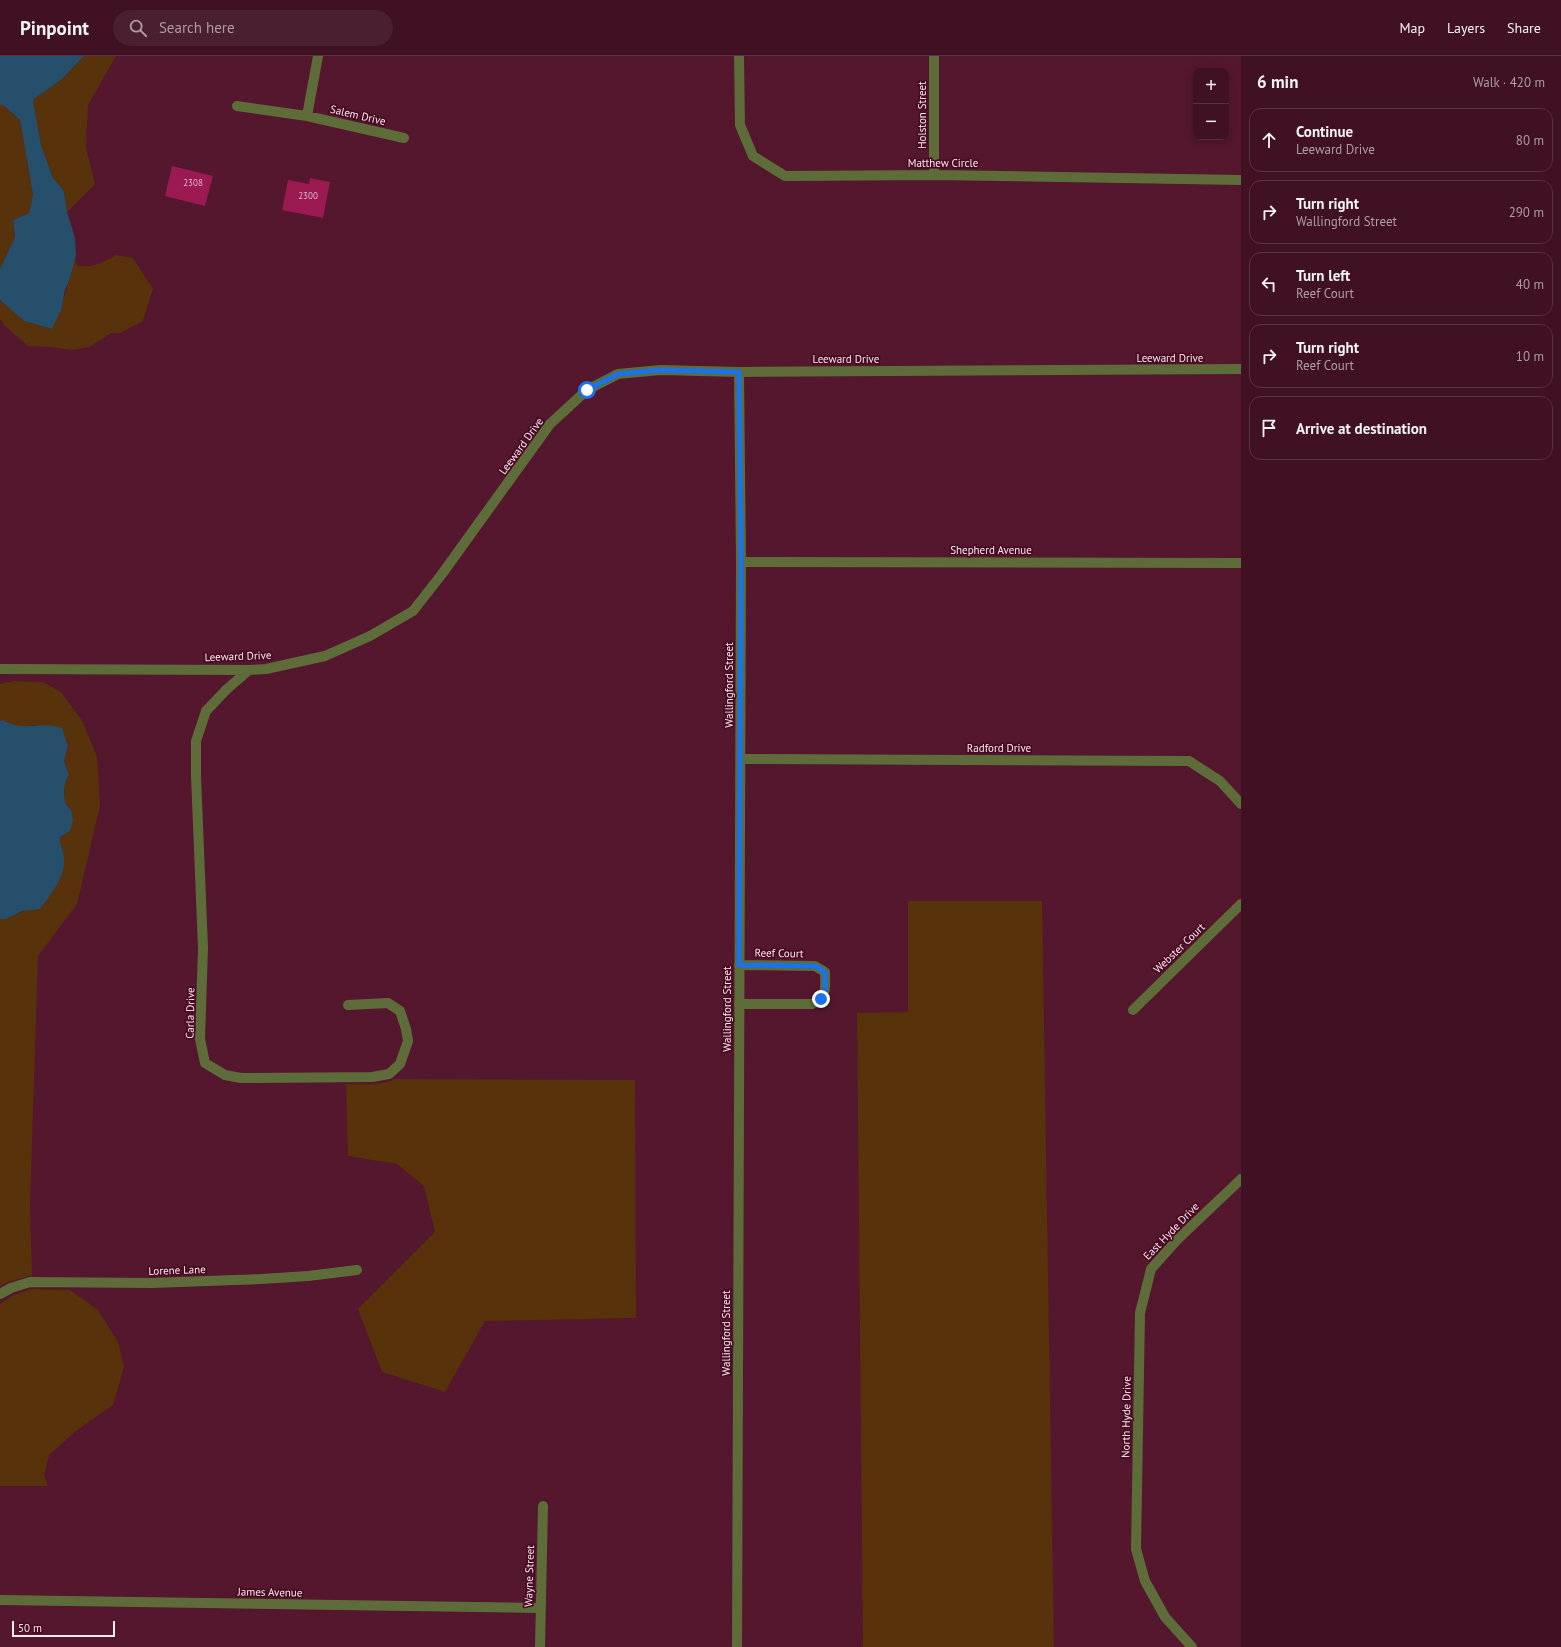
<!DOCTYPE html>
<meta charset="utf-8">
<style>
body{margin:0;font-family:"PT Sans",sans-serif;background:#4a1f2f;color:#f1f3f6}
.controls{position:absolute;right:12px;top:12px;display:grid;overflow:hidden;border-radius:8px;box-shadow:0 2px 10px #0003}
.controls button{width:36px;height:36px;display:grid;place-items:center;padding:0;border:0;border-bottom:1px solid #583140;background:#3f1122;color:#f1f3f6;font:20px sans-serif}
.scale{position:absolute;left:12px;bottom:10px;width:103px;box-sizing:border-box;padding-left:4px;border:2px solid #fae9ed;border-top:0;font-size:11px;line-height:14px;white-space:nowrap;color:#fae9ed;-webkit-text-stroke:3px #480b24;paint-order:stroke}
.stop{position:absolute;width:12px;height:12px;margin:-9px;border:3px solid #1a73e8;border-radius:50%;background:#fff}
.stop.end{background:#1a73e8;border-color:#fff;box-shadow:0 1px 4px #0008}
.list{margin:0;padding:0;list-style:none}
h2{display:flex;justify-content:space-between;align-items:center;height:52px;margin:0;padding:0 16px;font-size:17px}
h2 small{font-size:13px;font-weight:400;color:#ad9da5}
.list li{display:grid;grid-template-columns:26px 1fr auto;gap:12px;align-items:center;box-sizing:border-box;height:64px;margin:0 8px 8px;padding:0 8px;border:1px solid #583140;border-radius:12px}
.list b{display:block;font-size:15px;white-space:nowrap}
.list p{margin:0;font-size:13px;white-space:nowrap;color:#ad9da5}
.list em{font-size:13px;font-style:normal;color:#ad9da5}
.icon{flex:none;width:22px;height:22px;fill:none;stroke:currentColor;stroke-width:2;stroke-linecap:round;stroke-linejoin:round}
.map{position:relative;flex:none;width:1241px;height:1591px;overflow:hidden}
header{display:flex;align-items:center;gap:24px;box-sizing:border-box;height:56px;padding:0 20px;background:#3f1122;border-bottom:1px solid #583140}
header strong{font-size:19px}
nav{display:flex;gap:22px;margin-inline-start:auto;font-size:14px}
.search{width:280px;height:36px;background:#4a1f2f;display:flex;align-items:center;gap:10px;box-sizing:border-box;padding:0 14px;border-radius:22px;color:#ad9da5;font-size:15px}
main{display:flex}
aside{flex:1;background:#3f1122}
.map>svg:first-child{display:block}
</style>
<header>
<strong>Pinpoint</strong>
<div class="search"><svg class="icon" aria-label="search" viewBox="0 0 24 24"><circle cx="10" cy="10" r="6"/><path d="M15 15l6 6"/></svg>Search here</div>
<nav><a>Map</a><a>Layers</a><a>Share</a></nav>
</header>
<main>
<div class="map">
<svg width="1241" height="1591" viewBox="0 0 1241 1591">
<rect width="100%" height="100%" fill="#54172d"/>
<path fill="#57320b" d="M84 0H116L88 49 86 92 95 128 67 156 64 135 53 122 41 89 33 44 62 23Z
M0 49H3L20 64 33 139 29 157 13 164 15 181 0 213V218Z
M116 199 133 202 153 233 143 265 120 277H111L89 291 72 294 50 291 28 290 4 269 0 263V244L24 265 52 273C63 250 69 225 75 201L77 209C92 213 104 206 116 199Z
M14 625 43 626 61 636 83 666 97 701 100 750 77 848 38 900 30 1149 32 1219 8 1226 0 1230V863C11 863 19 855 30 853L62 792 59 786 60 781 70 775 71 754 65 747 64 736 65 727 69 719 64 705 68 690 66 683 36 669 21 671 12 669 3 664 0 665V628Z
M908 845H1042L1054 1591H863L857 957 908 956Z
M395 1023 635 1024 636 1262 485 1265 445 1336 382 1316 358 1253 435 1176 424 1130 397 1108 348 1100 346 1028C362 1028 381 1030 395 1023Z
M32 1233 70 1234 98 1254 118 1286 124 1311 113 1349 76 1375 49 1399 44 1420 48 1430H0V1248L14 1239Z"/>
<path fill="#264f6b" d="M0 0H84L62 23 33 44 41 89 53 122 64 135 67 156 75 182 76 199 70 222 65 234 61 254 52 273 24 265 0 244V213L15 181 13 164 29 157 33 139 20 64 3 49H0Z
M3 664C24 677 41 664 62 672L68 690 64 705 69 719 65 727 64 736 65 747 71 754 73 764 70 775 60 781C59 789 65 797 64 806 64 823 50 839 40 853L22 855 6 863H0V665Z"/>
<path fill="#9b1a52" d="M172 110 213 120 205 150 165 140Z
M310 122 330 126 323 162 282 154 288 124 309 128Z"/>
<g fill="none" stroke-linecap="round" stroke-linejoin="round">
<path stroke="#5e6c39" stroke-width="10" d="M739 0 740 69 753 100 785 120 934 119 1241 124
M934 0V119
M237 50 307 60 404 82
M307 60 318 0
M741 506 1241 507
M0 613 249 614 266 613 325 600 370 580 413 555 442 518 550 368 587 334 618 318 660 314 739 316 1241 313
M249 614 227 633 206 655 196 685V720L203 892 200 983 205 1007 225 1019 241 1022 372 1021 389 1018 400 1008 408 985 406 973 400 955 388 947 348 949
M741 703 1189 705 1220 725 1241 748
M739 948H812C828 940 825 932 825 916L815 910 739 909
M1133 954 1241 848
M0 1238 11 1232 30 1226 152 1227 261 1223 308 1220 357 1214
M0 1544 540 1552
M540 1591 543 1450
M737 1591 741 506 739 316
M1192 1591 1165 1561 1145 1525 1136 1493 1140 1257 1151 1213 1177 1184 1241 1123"/>
</g>
<g fill="none" stroke-linecap="round" stroke-linejoin="round">
<path stroke="#1a73e8" stroke-width="5" d="M587 334 618 318 660 314 739 316 741 506 739 909 815 910 825 916V933L821 943"/>
</g>
<g text-anchor="middle" dominant-baseline="central" stroke-width="3.5" stroke-linejoin="round" paint-order="stroke">
<g font-size="9" fill="#e2b5c6">
<text x="193" y="126">2308</text>
<text x="308" y="139">2300</text>
</g>
<g font-size="11" fill="#fae9ed" stroke="#480b24">
<text transform="translate(358 59) rotate(13)">Salem Drive</text>
<text transform="translate(922 59) rotate(-90)">Holston Street</text>
<text x="943" y="107">Matthew Circle</text>
<text x="1170" y="302">Leeward Drive</text>
<text x="846" y="303">Leeward Drive</text>
<text transform="translate(521 390) rotate(-54)">Leeward Drive</text>
<text x="991" y="494">Shepherd Avenue</text>
<text transform="translate(238 600) rotate(-2)">Leeward Drive</text>
<text transform="translate(729 629) rotate(-90)">Wallingford Street</text>
<text x="999" y="692">Radford Drive</text>
<text transform="translate(1179 892) rotate(-44)">Webster Court</text>
<text transform="translate(779 897) rotate(1)">Reef Court</text>
<text transform="translate(727 953) rotate(-90)">Wallingford Street</text>
<text transform="translate(190 957) rotate(-89)">Carla Drive</text>
<text transform="translate(1171 1175) rotate(-46)">East Hyde Drive</text>
<text transform="translate(177 1214) rotate(-2)">Lorene Lane</text>
<text transform="translate(726 1277) rotate(-90)">Wallingford Street</text>
<text transform="translate(1126 1361) rotate(-89)">North Hyde Drive</text>
<text transform="translate(529 1520) rotate(-88)">Wayne Street</text>
<text transform="translate(270 1536) rotate(1)">James Avenue</text>
</g>
</g>
</svg>
<div class="controls">
<button>+</button>
<button>−</button>
</div>
<div class="scale">50 m</div>
<div class="stop" style="left:587px;top:334px"></div>
<div class="stop end" style="left:821px;top:943px"></div>
</div>
<aside>
<h2>6 min<small>Walk · 420 m</small></h2>
<ul class="list">
<li><svg class="icon" aria-label="ahead" viewBox="0 0 24 24"><path d="M12 20V5M6 11l6-6 6 6"/></svg><div><b>Continue</b><p>Leeward Drive</p></div><em>80 m</em></li>
<li><svg class="icon" aria-label="right" viewBox="0 0 24 24"><path d="M7 20v-9h11M14 6l5 5-5 5"/></svg><div><b>Turn right</b><p>Wallingford Street</p></div><em>290 m</em></li>
<li><svg class="icon" aria-label="left" viewBox="0 0 24 24"><path d="M17 20v-9H6M10 6l-5 5 5 5"/></svg><div><b>Turn left</b><p>Reef Court</p></div><em>40 m</em></li>
<li><svg class="icon" aria-label="right" viewBox="0 0 24 24"><path d="M7 20v-9h11M14 6l5 5-5 5"/></svg><div><b>Turn right</b><p>Reef Court</p></div><em>10 m</em></li>
<li><svg class="icon" aria-label="arrive" viewBox="0 0 24 24"><path d="M6 21V4h12l-3 4 3 4H6"/></svg><div><b>Arrive at destination</b></div></li>
</ul>
</aside>
</main>
